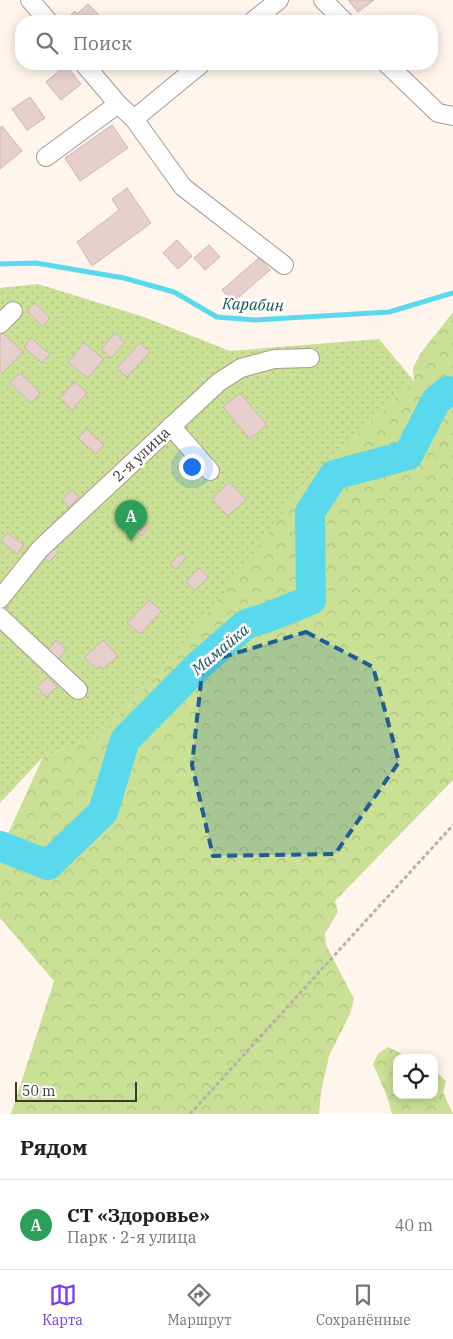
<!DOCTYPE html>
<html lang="ru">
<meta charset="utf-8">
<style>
body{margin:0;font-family:"IBM Plex Serif",serif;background:#f2f2f2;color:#202124}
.controls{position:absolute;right:15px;bottom:15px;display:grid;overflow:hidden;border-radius:10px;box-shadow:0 2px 12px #0003}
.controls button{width:45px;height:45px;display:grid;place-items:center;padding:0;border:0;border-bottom:1px solid #e0e0e0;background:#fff;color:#202124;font:25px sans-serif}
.scale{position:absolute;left:15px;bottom:12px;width:122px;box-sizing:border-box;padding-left:5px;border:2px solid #3e3833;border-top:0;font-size:14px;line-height:18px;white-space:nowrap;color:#3e3833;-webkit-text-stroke:4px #fff;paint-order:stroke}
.you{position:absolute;left:191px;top:466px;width:18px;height:18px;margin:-12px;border:4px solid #fff;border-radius:50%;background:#1a73e8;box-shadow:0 0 0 8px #1a73e833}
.badge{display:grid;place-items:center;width:32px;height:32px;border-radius:50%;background:#7c3aed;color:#fff;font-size:16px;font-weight:700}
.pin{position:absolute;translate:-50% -41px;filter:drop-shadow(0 1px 2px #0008)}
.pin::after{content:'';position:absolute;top:26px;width:18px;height:15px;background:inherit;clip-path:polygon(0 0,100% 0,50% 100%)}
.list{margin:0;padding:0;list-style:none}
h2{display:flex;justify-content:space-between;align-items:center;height:65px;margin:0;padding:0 20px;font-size:21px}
h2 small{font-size:16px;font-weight:400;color:#757577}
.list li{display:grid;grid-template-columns:32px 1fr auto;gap:15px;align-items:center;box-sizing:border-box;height:90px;padding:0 20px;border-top:1px solid #e0e0e0}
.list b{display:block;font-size:19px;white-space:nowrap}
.list p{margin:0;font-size:16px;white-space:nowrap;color:#757577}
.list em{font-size:16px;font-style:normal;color:#757577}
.icon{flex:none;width:28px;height:28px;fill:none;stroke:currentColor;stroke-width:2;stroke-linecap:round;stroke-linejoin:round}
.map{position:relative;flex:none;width:453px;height:1114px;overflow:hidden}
.search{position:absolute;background:#fff;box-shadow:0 2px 12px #0003;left:15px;right:15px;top:15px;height:55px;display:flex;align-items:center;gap:12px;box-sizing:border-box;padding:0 18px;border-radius:20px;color:#757577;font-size:19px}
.sheet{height:155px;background:#fff}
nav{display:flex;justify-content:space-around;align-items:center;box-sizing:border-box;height:70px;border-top:1px solid #e0e0e0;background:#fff;font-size:14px;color:#757577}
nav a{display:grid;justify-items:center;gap:2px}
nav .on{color:#7c3aed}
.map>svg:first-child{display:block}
</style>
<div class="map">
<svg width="453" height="1114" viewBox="0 0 453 1114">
<defs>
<pattern id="forest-crowns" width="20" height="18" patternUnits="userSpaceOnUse" patternTransform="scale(1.25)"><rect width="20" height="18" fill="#c9e095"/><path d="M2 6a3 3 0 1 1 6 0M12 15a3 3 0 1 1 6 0" fill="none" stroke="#aec181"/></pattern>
<pattern id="park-dots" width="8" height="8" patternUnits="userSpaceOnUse" patternTransform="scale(1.25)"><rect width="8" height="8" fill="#c9e095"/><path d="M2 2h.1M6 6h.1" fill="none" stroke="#aec181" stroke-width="1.8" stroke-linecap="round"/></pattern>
</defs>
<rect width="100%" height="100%" fill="#fff5ec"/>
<path fill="url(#forest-crowns)" d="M453 312V780L335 901 338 912 325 933 326 945 354 999 350 1014 329 1056 321 1092 319 1114H11L54 981 0 918V851L43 757 99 736 157 676 303 486 414 381 413 368 420 354Z
M388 1047 408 1057 417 1058H397V1095H434V1070L446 1081 443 1092 453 1114H392L387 1096 373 1064 378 1054Z"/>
<path fill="url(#park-dots)" d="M38 284 144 317 230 351 379 339 414 381 303 486 222 595 157 676 99 736 43 757 0 803V288Z"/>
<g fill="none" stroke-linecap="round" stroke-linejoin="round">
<path stroke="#5bd9ec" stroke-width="5" d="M0 264 36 263 124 278 174 292 217 317 255 320 389 312 453 293"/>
<path stroke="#5bd9ec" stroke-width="30" d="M0 846 48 865 103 812 125 740 199 665 246 624 266 618 311 600 310 512 334 475 408 455 436 401 448 391 453 392"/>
</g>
<path fill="#e6cfcd" stroke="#ccb5b4" d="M348 0H374L358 12Z
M88 4 105 21H67L66 19 75 11 77 14Z
M66 65 81 84 61 100 46 82Z
M30 97 45 118 27 130 12 109Z
M112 125 128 148 80 181 65 158Z
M2 126 22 151 0 169V128Z
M127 188 151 223 92 266 77 242 119 210 112 199Z
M177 240 192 256 178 269 163 253Z
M209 245 220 257 205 270 194 258Z
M259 258 270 270 233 302 222 290Z
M35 303 50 318 42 326 27 311Z
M3 333 23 352 2 373 0 372V336Z
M115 333 125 342 111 358 101 349Z
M31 338 50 354 42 363 24 347Z
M84 343 104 359 88 378 68 362Z
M140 343 150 352 127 377 117 368Z
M20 373 40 393 31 403 10 383Z
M75 382 87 393 72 410 60 398Z
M240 393 267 425 250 439 223 407Z
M87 429 104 445 96 454 78 438Z
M229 482 246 500 228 516 212 499Z
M72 490 79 497 69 507 62 499Z
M141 521 149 527 141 536 134 529Z
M7 533 24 545 17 554 1 541Z
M51 546 58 553 49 562 41 555Z
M181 553 186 558 176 569 170 564Z
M199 568 208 577 195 590 186 582Z
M149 600 161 611 140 634 127 623Z
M56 640 66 649 56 663 46 653Z
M103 640 118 656 103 669 99 666 96 669 85 657Z
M48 677 57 687 46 697 37 687Z"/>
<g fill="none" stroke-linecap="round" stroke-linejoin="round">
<g stroke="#a99a8d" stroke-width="20">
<path id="minor" d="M30 0 48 21
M323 0 344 21
M253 21 279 0
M84 64 118 104 134 119 201 64
M387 64 438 113 453 116
M134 119 183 187 284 265
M46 157 118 104
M0 324 13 311
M171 426 210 471
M0 599 40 549 219 382 241 368 274 359 310 358
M0 617 78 690"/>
</g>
<path stroke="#b9b0a9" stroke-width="3" stroke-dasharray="4 2.5" stroke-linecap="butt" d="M190 1114 453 825"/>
<use href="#minor" stroke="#fff" stroke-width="18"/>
</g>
<path fill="#1f5d93" fill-opacity="0.2" stroke="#1f5d93" stroke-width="4" stroke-dasharray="10 6" stroke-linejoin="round" d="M306 632 373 667 399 762 335 854 213 856 192 765 203 663Z"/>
<g text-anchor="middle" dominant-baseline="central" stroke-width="5" stroke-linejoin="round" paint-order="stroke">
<g font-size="15" fill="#3e3833" stroke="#fff">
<text transform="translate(141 454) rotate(-43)">2-я улица</text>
</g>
<g font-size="16" font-style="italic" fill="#195058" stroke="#fff">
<text transform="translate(253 304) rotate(2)">Карабин</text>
<text transform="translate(220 649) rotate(-40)">Мамайка</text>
</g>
</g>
</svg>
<div class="controls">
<button><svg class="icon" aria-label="locate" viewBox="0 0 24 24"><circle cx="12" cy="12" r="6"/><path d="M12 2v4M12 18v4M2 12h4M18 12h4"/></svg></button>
</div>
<div class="scale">50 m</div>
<div class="you"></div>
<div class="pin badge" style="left:131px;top:541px;background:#2e9e5b">A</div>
<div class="search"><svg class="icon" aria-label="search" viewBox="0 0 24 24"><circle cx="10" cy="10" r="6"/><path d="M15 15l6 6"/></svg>Поиск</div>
</div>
<section class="sheet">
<h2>Рядом<small></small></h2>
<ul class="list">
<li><span class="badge" style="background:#2e9e5b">A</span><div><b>СТ «Здоровье»</b><p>Парк · 2-я улица</p></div><em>40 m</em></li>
</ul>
</section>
<nav>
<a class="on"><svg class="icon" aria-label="map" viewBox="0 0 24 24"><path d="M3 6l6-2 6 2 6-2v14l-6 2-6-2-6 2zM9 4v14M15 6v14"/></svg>Карта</a>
<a><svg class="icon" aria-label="directions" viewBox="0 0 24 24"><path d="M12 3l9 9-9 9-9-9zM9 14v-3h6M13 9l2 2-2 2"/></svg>Маршрут</a>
<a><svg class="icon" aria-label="saved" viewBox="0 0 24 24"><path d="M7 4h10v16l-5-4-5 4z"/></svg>Сохранённые</a>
</nav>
